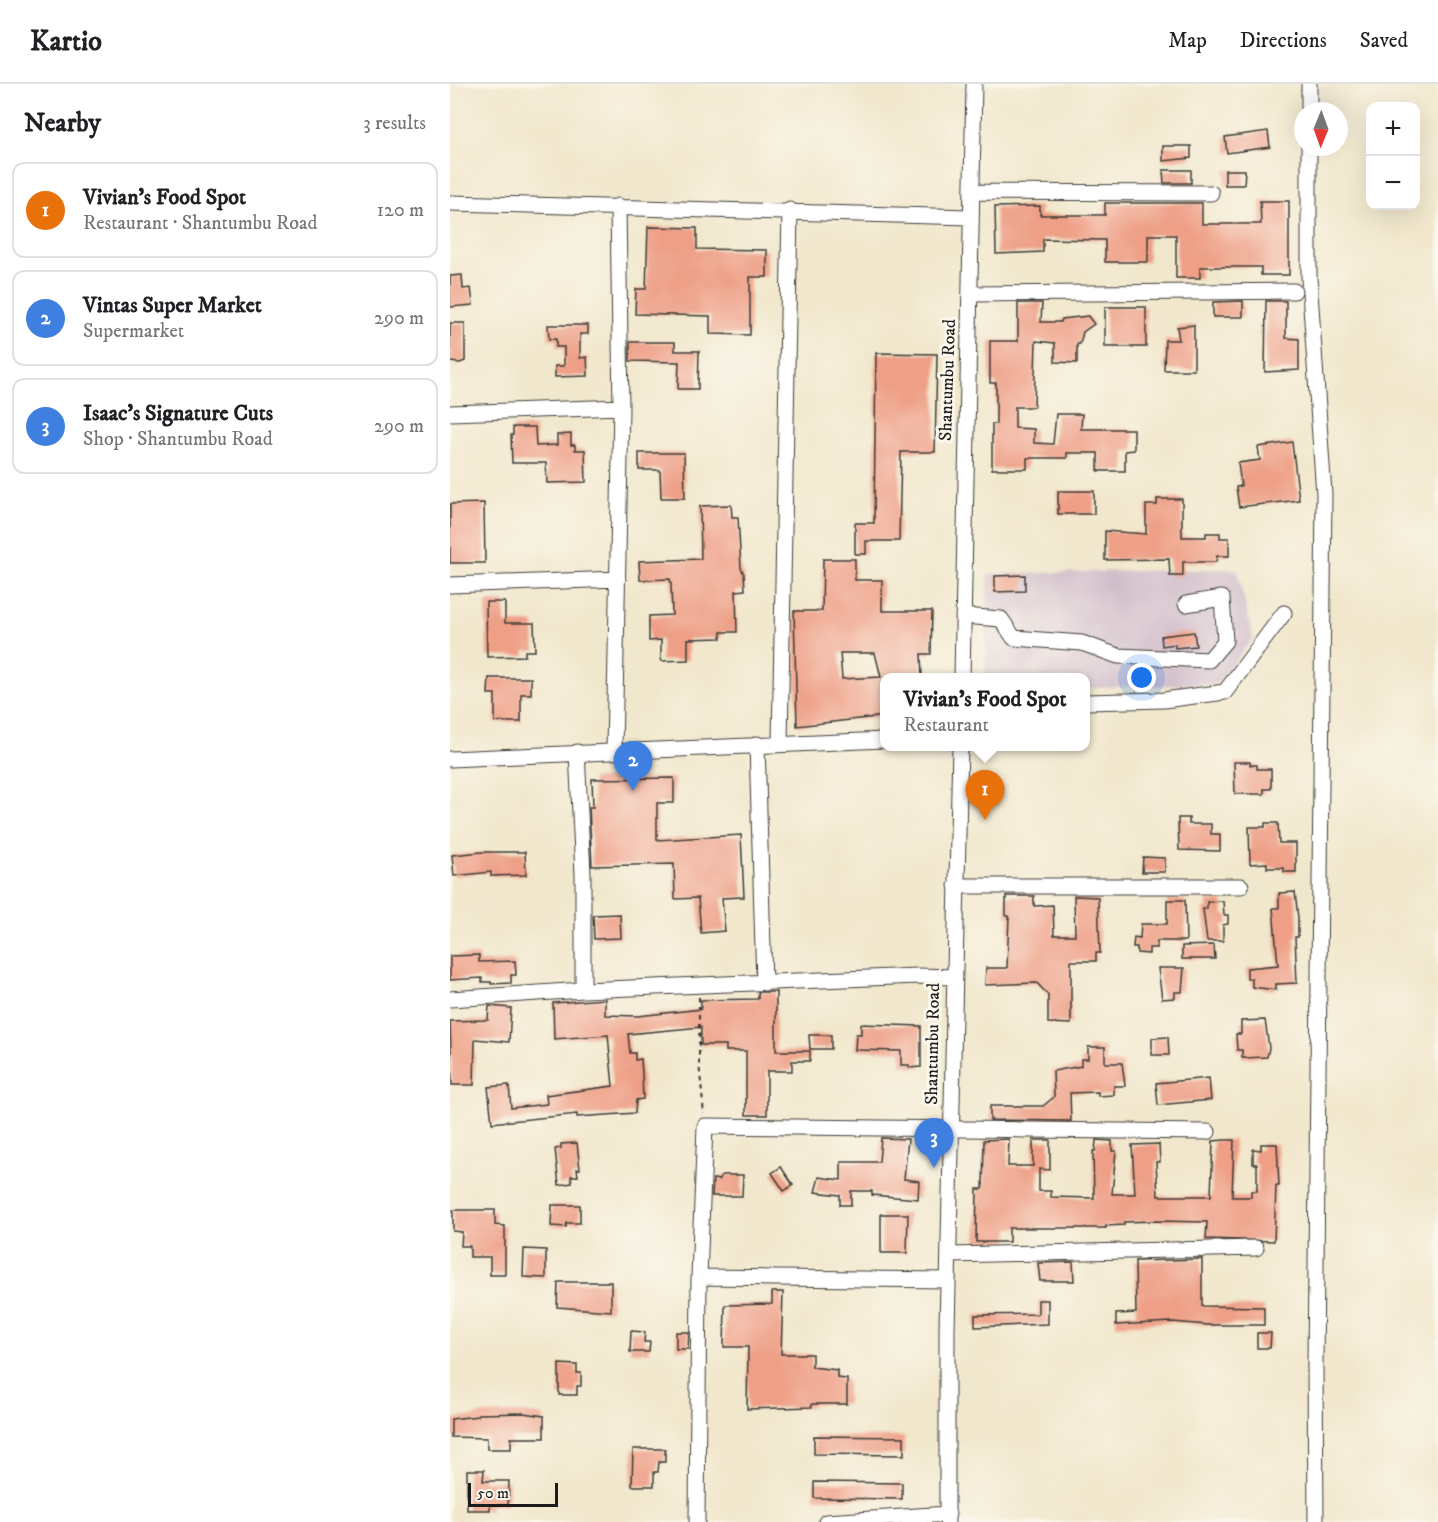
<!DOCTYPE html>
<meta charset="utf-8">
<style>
body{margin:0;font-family:"IM FELL DW Pica",serif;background:#f2f2f2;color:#202124}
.controls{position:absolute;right:18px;top:18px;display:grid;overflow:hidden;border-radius:12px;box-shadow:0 6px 24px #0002}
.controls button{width:54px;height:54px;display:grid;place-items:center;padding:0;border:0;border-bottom:2px solid #e0e0e0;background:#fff;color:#202124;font:30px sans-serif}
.compass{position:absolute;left:844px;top:18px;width:54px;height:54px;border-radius:50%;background:#fff;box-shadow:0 6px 24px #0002;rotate:181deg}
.scale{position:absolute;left:18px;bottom:15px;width:90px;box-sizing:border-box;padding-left:6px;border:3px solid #1c1c1c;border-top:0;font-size:16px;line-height:21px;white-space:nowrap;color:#1c1c1c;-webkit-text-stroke:4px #fbf7ec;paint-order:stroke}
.you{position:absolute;left:692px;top:594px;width:21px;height:21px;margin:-15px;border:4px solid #fff;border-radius:50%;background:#1a73e8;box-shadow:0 0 0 9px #1a73e833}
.badge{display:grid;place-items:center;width:39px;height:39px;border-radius:50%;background:#1f6fb2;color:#fff;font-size:20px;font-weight:700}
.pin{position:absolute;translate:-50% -50px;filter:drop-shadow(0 2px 3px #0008)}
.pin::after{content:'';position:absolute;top:32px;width:21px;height:18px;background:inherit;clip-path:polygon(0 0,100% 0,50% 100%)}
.popup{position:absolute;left:430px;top:589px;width:210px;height:78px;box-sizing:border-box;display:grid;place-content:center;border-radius:12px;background:#fff;filter:drop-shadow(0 2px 4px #0005);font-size:20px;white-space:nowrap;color:#757577}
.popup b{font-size:22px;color:#202124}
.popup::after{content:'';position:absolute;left:50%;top:100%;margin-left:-12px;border:12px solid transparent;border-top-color:#fff}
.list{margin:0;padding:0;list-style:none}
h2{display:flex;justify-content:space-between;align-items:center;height:78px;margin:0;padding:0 24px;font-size:26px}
h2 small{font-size:20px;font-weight:400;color:#757577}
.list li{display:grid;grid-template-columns:39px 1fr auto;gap:18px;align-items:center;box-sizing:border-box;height:96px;margin:0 12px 12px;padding:0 12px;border:2px solid #e0e0e0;border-radius:12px}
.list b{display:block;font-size:22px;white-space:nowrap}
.list p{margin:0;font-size:20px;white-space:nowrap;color:#757577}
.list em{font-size:20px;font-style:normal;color:#757577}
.map{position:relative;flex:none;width:988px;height:1438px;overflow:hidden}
header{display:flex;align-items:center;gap:36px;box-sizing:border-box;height:84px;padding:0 30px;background:#fff;border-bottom:2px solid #e0e0e0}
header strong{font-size:28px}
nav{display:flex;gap:33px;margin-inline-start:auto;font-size:21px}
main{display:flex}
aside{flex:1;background:#fff}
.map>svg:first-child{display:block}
</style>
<header>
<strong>Kartio</strong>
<nav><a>Map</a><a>Directions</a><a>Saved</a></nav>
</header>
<main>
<aside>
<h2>Nearby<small>3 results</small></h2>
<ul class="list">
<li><span class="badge" style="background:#e8710a">1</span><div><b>Vivian’s Food Spot</b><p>Restaurant · Shantumbu Road</p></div><em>120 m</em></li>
<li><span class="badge" style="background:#3f7fe0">2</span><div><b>Vintas Super Market</b><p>Supermarket</p></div><em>290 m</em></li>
<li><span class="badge" style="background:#3f7fe0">3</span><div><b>Isaac's Signature Cuts</b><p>Shop · Shantumbu Road</p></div><em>290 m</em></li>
</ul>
</aside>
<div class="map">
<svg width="988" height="1438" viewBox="0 0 988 1438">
<rect width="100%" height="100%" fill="#fbf7ec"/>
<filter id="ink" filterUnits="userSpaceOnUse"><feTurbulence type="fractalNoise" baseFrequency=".0167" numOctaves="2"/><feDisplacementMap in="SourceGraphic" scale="12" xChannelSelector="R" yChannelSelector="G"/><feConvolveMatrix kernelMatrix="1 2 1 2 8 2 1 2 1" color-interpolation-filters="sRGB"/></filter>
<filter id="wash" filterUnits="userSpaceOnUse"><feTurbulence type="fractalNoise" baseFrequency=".008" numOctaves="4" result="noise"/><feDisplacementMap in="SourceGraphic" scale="24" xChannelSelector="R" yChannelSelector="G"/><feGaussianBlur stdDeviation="1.35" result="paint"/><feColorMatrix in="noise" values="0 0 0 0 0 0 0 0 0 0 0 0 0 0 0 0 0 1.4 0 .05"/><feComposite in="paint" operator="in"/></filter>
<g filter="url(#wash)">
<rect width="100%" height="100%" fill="#f1e7cc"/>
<path fill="#d1bdcb" d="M787 485 803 554 768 600 636 604V594H538L535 590 538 490Z"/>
<g id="blocks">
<path fill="#ee9f86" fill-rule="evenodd" d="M818 47 820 63 777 69 775 53Z
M713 62H741V74L713 77Z
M713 86H741V99H714Z
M775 86H795L794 101H775Z
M810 117H839V191H811V183H750V194H726V151H698V178H655V156L593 155V168L546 170 545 123 590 122V131H655V119H752V140H811Z
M198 143 247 144V165L317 166V193H300V251L260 250V232L185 230 186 205H196Z
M12 191 13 205 21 204 23 221 0 223V192Z
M793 217V233H763V218Z
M816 217H836V254L849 255V286L815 288Z
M568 219H592L591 238H611L612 235 638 232 644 240 633 248 630 260H627V279L605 278V259L586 257 584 323H565V344L584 345V359L603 360 606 330H632L631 345H684V366L675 367V387H648V369H617V374H577V385H542V340H546V299H540V257H568Z
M655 223H696V263H655Z
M0 239H15V277L10 279 0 278Z
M98 241H138V250H130V274L137 273 138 292 105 293V282H114V263H106V255H99Z
M744 241V286H714L715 256H729L727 243Z
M180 258H225V267H249L248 305H228L229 278 180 277Z
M426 269 487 270 485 368H451L449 457H416V470H405V439H424Z
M63 343H85L86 362 107 361V351L121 350V361H125V366H135L136 398 97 399 96 379H62L61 351H63Z
M842 358 849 416 789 423 786 403 791 402 788 379 810 376 808 363Z
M189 369H234L235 414H211L210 386H189Z
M608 407H644V430H608Z
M707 415H732V453H756V449H770V454H779V472H767L766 478H733V492H720L719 475 655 476V447L696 450V421H707Z
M34 419 35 479H0V420Z
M281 421 282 433H288L291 484 294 490 295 506 286 507 287 548H271V554L238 555V576L211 577V556L199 557V532L222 531 221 499 220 495 190 496 189 477 251 475 250 422Z
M373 475H405V496H432V527H482L481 570H471L472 594H435V632L347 642 344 527H372ZM390 569H425L431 593 392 595Z
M575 491V507L545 508V492Z
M36 518H55V539H84L85 567H75V572L37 573Z
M744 548 746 562 725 564V560L712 562 711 552Z
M39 594H81V610H71V638H45V610H38Z
M784 678H800V681H807V685H821V705H814V710H785Z
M224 694V719H207V756L291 751 294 813 272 814 275 847 251 849 248 814 225 815 224 780 142 782 139 723H143L142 695Z
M728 734H739V740H761V750H770V767L729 766Z
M815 739H828L829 759H846V788H834V784H817V779L800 780 799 743H815Z
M32 768H75L76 791 41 792V788L4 792 2 771Z
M693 773 715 774V788H692Z
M845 808 848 834V853H845L847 899 826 900V906L802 903V895H797V884L828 881 823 824H829V809Z
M556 812H584V822L603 821 604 851H625L624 812 648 813 650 869H646V877H621V940L598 939V911L587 899 535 901 536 884H557L559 832H556Z
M717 816H735L736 857H707V864H699V870L687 869V863H683L684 853 690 854 691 840H717Z
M773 817 774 831H778V840L773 841V857H757L753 825H757V818Z
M170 830 171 854 144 855 143 831Z
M764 861 765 875H732V862Z
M29 871V878L65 877 66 891H61V899L41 900V898H32V894L0 896V872Z
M708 884H734L732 908H725V914L712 915Z
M308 908H326V967H360V977H342V987H317V1031H296V967H276V961H251V943L178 950 180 969H185V976L191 975 192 990 193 1015 186 1016 185 1029 127 1033V1030L42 1039 38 1003 59 1001 61 1024 97 1020 96 1011 163 1002 158 951 104 955 103 919 155 915V931L188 932 251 925V916L308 915Z
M39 922 61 924 59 958 25 955 24 1001H2L0 937 38 936Z
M815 936 819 964 817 973 792 974V966H787L786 950H791V937Z
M411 940 471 942V983L459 984V981H451V967L405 966 406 950H411Z
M359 951H381V965H360Z
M718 953 719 971H702V954Z
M638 963H655V979H672L675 1002H664V1011L648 1012V1008L620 1009 621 1037 540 1036V1022H593L604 1013 603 987 631 982V975H638Z
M759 994 761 1016 708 1021 706 999Z
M431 1054 458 1055 454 1095 469 1097 468 1115 422 1111V1107H401V1121H390V1111L365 1108 369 1093 391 1096V1078H429Z
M559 1055 558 1082H583V1056H600V1086L589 1085V1107H601V1113L644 1114 643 1067H645L646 1056 662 1057V1067H666L662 1110H685L682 1061 709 1060 710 1078H706L708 1112H761L763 1057 774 1056H784L782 1113H801V1107H807V1080H803V1065L811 1066V1060H827L829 1102H826L824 1157 756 1155 757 1138 706 1137 674 1138V1141L656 1142V1144H559V1158H526L527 1105H533L534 1056Z
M127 1059 130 1085H127L128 1092H121L122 1099 109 1101 105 1065 111 1064V1060Z
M331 1083 343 1101 334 1107 322 1089Z
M272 1091H293L292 1112H262L263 1095 269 1096Z
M102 1121H130V1139H117L116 1143 101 1142Z
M3 1126H45V1141L55 1142V1191H40V1173H20V1162H11L12 1148 3 1147Z
M431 1130H458L457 1169H431Z
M74 1165 96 1166V1194L73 1193Z
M752 1175V1222L814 1223V1241H758L722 1238 666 1241V1230L686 1229 685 1177Z
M623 1178 624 1197H590L588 1179Z
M108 1198H161V1227L107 1223Z
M322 1208H333L331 1270H362V1283L387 1286V1294L397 1295V1320H362V1323L297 1325 298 1263H274L275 1221 322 1220Z
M588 1216H598V1240L525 1243V1231L588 1230Z
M181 1247 195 1248 194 1258H200L199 1268H180Z
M226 1248H239L238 1265H226Z
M807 1249H821L820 1264H807Z
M109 1280 127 1281V1289H131V1302H127V1311H109Z
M73 1329 94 1332V1354H61V1365H37V1354L1 1353V1335L28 1332V1330Z
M364 1352 454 1353V1371L364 1370Z
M183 1365H215V1378H209L208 1388H204V1402H182Z
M17 1386H34L33 1397H59L58 1421H40V1426H17Z
M364 1398 452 1399V1415L364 1414Z"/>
</g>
</g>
<g filter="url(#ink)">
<use href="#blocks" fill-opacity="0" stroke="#3c3a36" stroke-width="1.5"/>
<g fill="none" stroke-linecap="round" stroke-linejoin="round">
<g stroke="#3c3a36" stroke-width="17">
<path id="minor" d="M859 27V0
M859 63V194L874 410 865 1280 866 1438
M523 108 761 109
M0 119 521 133
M520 210 844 207
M0 329 171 323
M0 501 168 495
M513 532 551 535 564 554 632 559 668 572 759 576 775 557 772 514 736 520
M512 594 524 0
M636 618 714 616 775 608 834 529
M330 659 340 126
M307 660 314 899
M164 667 171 323 168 122
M127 668 133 790V906
M0 675 434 656
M506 802H791
M0 915 133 906 467 892 504 893
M500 1171 806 1164
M249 1193 498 1196
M247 1438 249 1193 255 1042 758 1048
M376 1438 498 1430
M497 1438V1246L510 662"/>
</g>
<path stroke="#3c3a36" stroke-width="2" stroke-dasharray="4.5 4.5" stroke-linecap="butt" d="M249 913V979L254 1030"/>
<use href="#minor" stroke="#fff" stroke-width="15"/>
</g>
</g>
<g text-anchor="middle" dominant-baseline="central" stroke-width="6" stroke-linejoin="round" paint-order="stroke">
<g font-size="18" fill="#1c1c1c" stroke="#fbf7ec">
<text transform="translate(498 296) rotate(-88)">Shantumbu Road</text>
<text transform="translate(483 960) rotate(-89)">Shantumbu Road</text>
</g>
</g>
</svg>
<div class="controls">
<button>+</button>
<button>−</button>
</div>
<svg class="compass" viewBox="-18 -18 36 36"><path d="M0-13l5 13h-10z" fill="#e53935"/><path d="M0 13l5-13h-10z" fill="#757577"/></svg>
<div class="scale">50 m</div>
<div class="you"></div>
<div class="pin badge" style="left:535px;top:736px;background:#e8710a">1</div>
<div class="popup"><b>Vivian’s Food Spot</b>Restaurant</div>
<div class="pin badge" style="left:183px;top:707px;background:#3f7fe0">2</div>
<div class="pin badge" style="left:484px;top:1084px;background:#3f7fe0">3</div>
</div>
</main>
